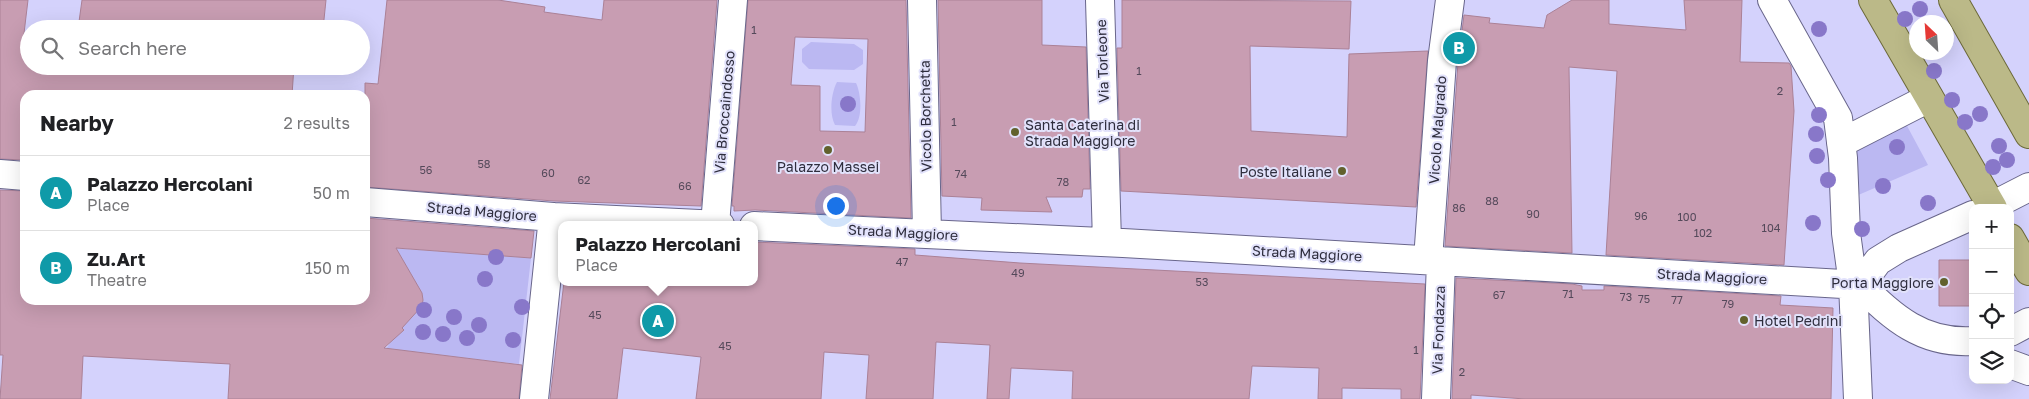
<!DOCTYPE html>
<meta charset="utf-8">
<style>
body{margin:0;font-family:"Golos Text",sans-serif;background:#f6f6f6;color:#202124}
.controls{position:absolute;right:15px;bottom:15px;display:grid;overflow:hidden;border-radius:10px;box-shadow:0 5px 20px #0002}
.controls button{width:45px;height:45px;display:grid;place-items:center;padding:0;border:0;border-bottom:1px solid #e0e0e0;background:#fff;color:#202124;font:25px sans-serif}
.compass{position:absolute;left:1909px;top:15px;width:45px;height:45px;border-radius:50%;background:#fff;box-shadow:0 5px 20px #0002;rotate:335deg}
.you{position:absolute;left:835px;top:205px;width:18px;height:18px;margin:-12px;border:4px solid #fff;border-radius:50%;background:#1a73e8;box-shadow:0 0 0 8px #1a73e833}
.badge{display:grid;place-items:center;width:32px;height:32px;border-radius:50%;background:#b45309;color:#fff;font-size:16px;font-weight:700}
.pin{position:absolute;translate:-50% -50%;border:2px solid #fff;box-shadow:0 1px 5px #0006}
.popup{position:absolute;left:558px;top:221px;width:200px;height:65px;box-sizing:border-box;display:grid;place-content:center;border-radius:10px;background:#fff;filter:drop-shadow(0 1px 4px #0005);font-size:16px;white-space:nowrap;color:#757577}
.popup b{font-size:19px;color:#202124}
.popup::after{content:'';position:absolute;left:50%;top:100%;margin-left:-10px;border:10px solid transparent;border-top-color:#fff}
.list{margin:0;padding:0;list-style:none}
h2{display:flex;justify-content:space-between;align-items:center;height:65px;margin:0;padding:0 20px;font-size:21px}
h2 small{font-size:16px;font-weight:400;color:#757577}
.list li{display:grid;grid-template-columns:32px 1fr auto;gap:15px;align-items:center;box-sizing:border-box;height:75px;padding:0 20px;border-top:1px solid #e0e0e0}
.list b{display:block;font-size:19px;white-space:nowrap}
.list p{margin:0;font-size:16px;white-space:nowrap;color:#757577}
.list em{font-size:16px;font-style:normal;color:#757577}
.icon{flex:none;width:28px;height:28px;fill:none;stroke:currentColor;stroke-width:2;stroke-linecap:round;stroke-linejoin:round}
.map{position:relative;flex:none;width:2029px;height:399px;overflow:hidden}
.search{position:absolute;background:#fff;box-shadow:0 5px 20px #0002;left:20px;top:20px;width:350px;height:55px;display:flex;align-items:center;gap:12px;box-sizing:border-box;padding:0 18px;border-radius:28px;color:#757577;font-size:19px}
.panel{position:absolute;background:#fff;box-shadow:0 5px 20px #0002;left:20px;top:90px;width:350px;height:215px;border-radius:15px}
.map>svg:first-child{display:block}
</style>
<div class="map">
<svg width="2029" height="399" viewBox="0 0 2029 399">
<rect width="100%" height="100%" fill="#d4d2fc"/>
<path fill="#bbb8f2" d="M811 42 854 44 863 50V64L854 70 809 69 802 62V49Z
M837 82 856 83C861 93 863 117 855 126L835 125C829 114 831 93 837 82Z
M1906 124 1928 165 1856 196 1852 152Z
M393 248 531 258 519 364 386 349 397 332 399 334 404 330 400 325 423 300 422 293Z"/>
<path fill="#c89db2" stroke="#ab8196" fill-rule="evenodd" d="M0 0H28L22 50H29V66H294L292 95H25V160L0 159Z
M82 0H326L323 29H78Z
M387 0H498L545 7 544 12 602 20 604 0H717L701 206 554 201 365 187V83L378 84Z
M748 0H906L911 218 755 210 734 211V206H732ZM795 37 868 39 865 132 820 131V86L791 85Z
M938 0H1042V45L1086 47 1090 189H1083L1082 197H1046L1052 212 981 210 982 198 942 196Z
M1122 0 1351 1 1349 49 1250 46 1251 131 1347 137 1349 54 1428 51 1416 207 1121 191 1117 48H1122Z
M1572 0H1609V24L1686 30 1684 0H1742L1740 62 1789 63 1791 66 1794 111 1784 265 1606 255 1617 71 1569 67 1572 253 1445 246 1458 63 1464 15 1490 18 1489 23 1544 28 1547 15Z
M0 190 25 191V300H365V218L534 231 531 258 396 248 422 293 423 300 422 306 402 328 404 330 384 348 522 365 519 399H228L230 364 83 356 81 399H0L3 355H0Z
M754 242 915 249V255L1020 263 1425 284 1420 399H1401V389L1342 388V399H1318L1319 368 1252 366 1249 399H1072L1073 371 1011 368 1009 399H987L990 345 936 342 933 399H866L869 355 824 352 821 399H696L701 357 623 348 617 399H550L564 282H754Z
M1939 260H1973V306H1939Z
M1456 278 1572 284 1582 286V290H1604V286L1781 296 1780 305 1833 308 1831 399H1525L1471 395V399H1452Z"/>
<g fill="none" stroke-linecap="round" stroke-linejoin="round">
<g stroke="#69668b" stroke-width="30">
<path id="minor" d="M922 0 927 233
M1100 0 1107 242
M1772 0 1838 118 1843 158 1846 233 1853 284 1858 399
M1841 143 1929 98
M0 174 25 176
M365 202 553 217 720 225
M1988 208 2029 187
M715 225 733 0
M754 226 1123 243 1860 285
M1428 260 1442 61 1450 0
M1860 285 1878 261 1899 248 1973 215
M1860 285C1894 318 1922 344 1973 341
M2010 332 2029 322
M2010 364 2029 371
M534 399 553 217
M1436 399 1441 261"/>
</g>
<g stroke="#6c693a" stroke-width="30">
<path id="major" d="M1873 0 1993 208
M1953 0 2029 134
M2010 238 2029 271"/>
</g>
<use href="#minor" stroke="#fff" stroke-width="28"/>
<use href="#major" stroke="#bbb988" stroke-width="28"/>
</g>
<g fill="#8877c9">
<circle cx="1920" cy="9" r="8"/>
<circle cx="1905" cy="19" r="8"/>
<circle cx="1819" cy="29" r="8"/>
<circle cx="1934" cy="71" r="8"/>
<circle cx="1952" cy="100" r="8"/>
<circle cx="848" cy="104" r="8"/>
<circle cx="1980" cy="114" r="8"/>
<circle cx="1819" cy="115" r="8"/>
<circle cx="1965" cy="122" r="8"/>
<circle cx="1816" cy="134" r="8"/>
<circle cx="1999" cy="146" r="8"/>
<circle cx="1897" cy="147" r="8"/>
<circle cx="1817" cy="156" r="8"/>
<circle cx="2007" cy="160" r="8"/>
<circle cx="1993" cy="167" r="8"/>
<circle cx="1828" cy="180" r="8"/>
<circle cx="1883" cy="186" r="8"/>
<circle cx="1928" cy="203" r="8"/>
<circle cx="1813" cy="223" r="8"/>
<circle cx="1862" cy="229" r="8"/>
<circle cx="496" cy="257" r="8"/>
<circle cx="485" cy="279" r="8"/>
<circle cx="522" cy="307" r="8"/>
<circle cx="424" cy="310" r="8"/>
<circle cx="454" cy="317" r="8"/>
<circle cx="479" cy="325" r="8"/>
<circle cx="423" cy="332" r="8"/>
<circle cx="443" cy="334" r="8"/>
<circle cx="467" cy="338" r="8"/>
<circle cx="513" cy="340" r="8"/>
</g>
<g fill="#62612d" stroke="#e2e2fb" stroke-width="2">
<circle cx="1015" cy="132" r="5"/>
<circle cx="828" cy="150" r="5"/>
<circle cx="1342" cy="171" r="5"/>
<circle cx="1944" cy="282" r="5"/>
<circle cx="1744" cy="320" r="5"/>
</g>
<g text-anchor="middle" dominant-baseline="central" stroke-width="4" stroke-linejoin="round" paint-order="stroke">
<g font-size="11" fill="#54495a">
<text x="754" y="29">1</text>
<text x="1139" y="70">1</text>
<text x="1780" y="90">2</text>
<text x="954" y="121">1</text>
<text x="484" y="163">58</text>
<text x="426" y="169">56</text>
<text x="548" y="172">60</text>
<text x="961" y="173">74</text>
<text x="584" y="179">62</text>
<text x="1063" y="181">78</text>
<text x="685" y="185">66</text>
<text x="1492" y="200">88</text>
<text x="1459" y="207">86</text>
<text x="1533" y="213">90</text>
<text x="1641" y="215">96</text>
<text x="1687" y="216">100</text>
<text x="1771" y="227">104</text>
<text x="1703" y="232">102</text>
<text x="902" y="261">47</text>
<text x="1018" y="272">49</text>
<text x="1202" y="281">53</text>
<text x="1568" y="293">71</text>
<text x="1499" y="294">67</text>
<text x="1626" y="296">73</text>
<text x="1644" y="298">75</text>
<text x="1677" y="299">77</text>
<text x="1728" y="303">79</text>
<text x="595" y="314">45</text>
<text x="725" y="345">45</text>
<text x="1416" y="349">1</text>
<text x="1462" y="371">2</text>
</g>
<g font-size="14" fill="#2e2d3d" stroke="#e2e2fb">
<text transform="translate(1102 61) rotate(-92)">Via Torleone</text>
<text transform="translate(724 112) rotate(-85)">Via Broccaindosso</text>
<text transform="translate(925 116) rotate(-91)">Vicolo Borchetta</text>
<text transform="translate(1437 130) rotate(-86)">Vicolo Malgrado</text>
<text transform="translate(482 211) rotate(5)">Strada Maggiore</text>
<text transform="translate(903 232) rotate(3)">Strada Maggiore</text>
<text transform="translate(1307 253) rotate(3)">Strada Maggiore</text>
<text transform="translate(1712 276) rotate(3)">Strada Maggiore</text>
<text transform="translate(1438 330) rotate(-88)">Via Fondazza</text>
</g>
<g font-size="14" fill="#2e2d3d" stroke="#e2e2fb" text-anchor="start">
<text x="1025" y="124">Santa Caterina di<tspan x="1025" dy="16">Strada Maggiore</tspan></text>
<text x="828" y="166" text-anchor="middle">Palazzo Massei</text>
<text x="1332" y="171" text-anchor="end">Poste Italiane</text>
<text x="1934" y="282" text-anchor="end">Porta Maggiore</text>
<text x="1754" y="320">Hotel Pedrini</text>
</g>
</g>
</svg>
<div class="controls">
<button>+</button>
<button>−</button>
<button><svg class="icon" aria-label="locate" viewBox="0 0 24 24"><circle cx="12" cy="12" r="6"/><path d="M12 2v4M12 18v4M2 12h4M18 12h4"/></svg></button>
<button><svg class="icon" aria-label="layers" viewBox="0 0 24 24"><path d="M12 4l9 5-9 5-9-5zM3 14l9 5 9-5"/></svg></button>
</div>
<svg class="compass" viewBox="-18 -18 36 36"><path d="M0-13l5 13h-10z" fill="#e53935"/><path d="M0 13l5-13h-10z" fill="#757577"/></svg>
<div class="you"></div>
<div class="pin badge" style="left:658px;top:321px;background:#0f9aa8">A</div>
<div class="popup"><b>Palazzo Hercolani</b>Place</div>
<div class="pin badge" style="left:1459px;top:48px;background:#0f9aa8">B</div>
<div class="search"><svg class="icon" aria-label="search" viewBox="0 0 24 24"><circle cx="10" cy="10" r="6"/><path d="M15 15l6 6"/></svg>Search here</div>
<section class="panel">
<h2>Nearby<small>2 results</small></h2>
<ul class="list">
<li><span class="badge" style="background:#0f9aa8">A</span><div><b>Palazzo Hercolani</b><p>Place</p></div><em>50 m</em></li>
<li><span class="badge" style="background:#0f9aa8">B</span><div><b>Zu.Art</b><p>Theatre</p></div><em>150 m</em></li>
</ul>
</section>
</div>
